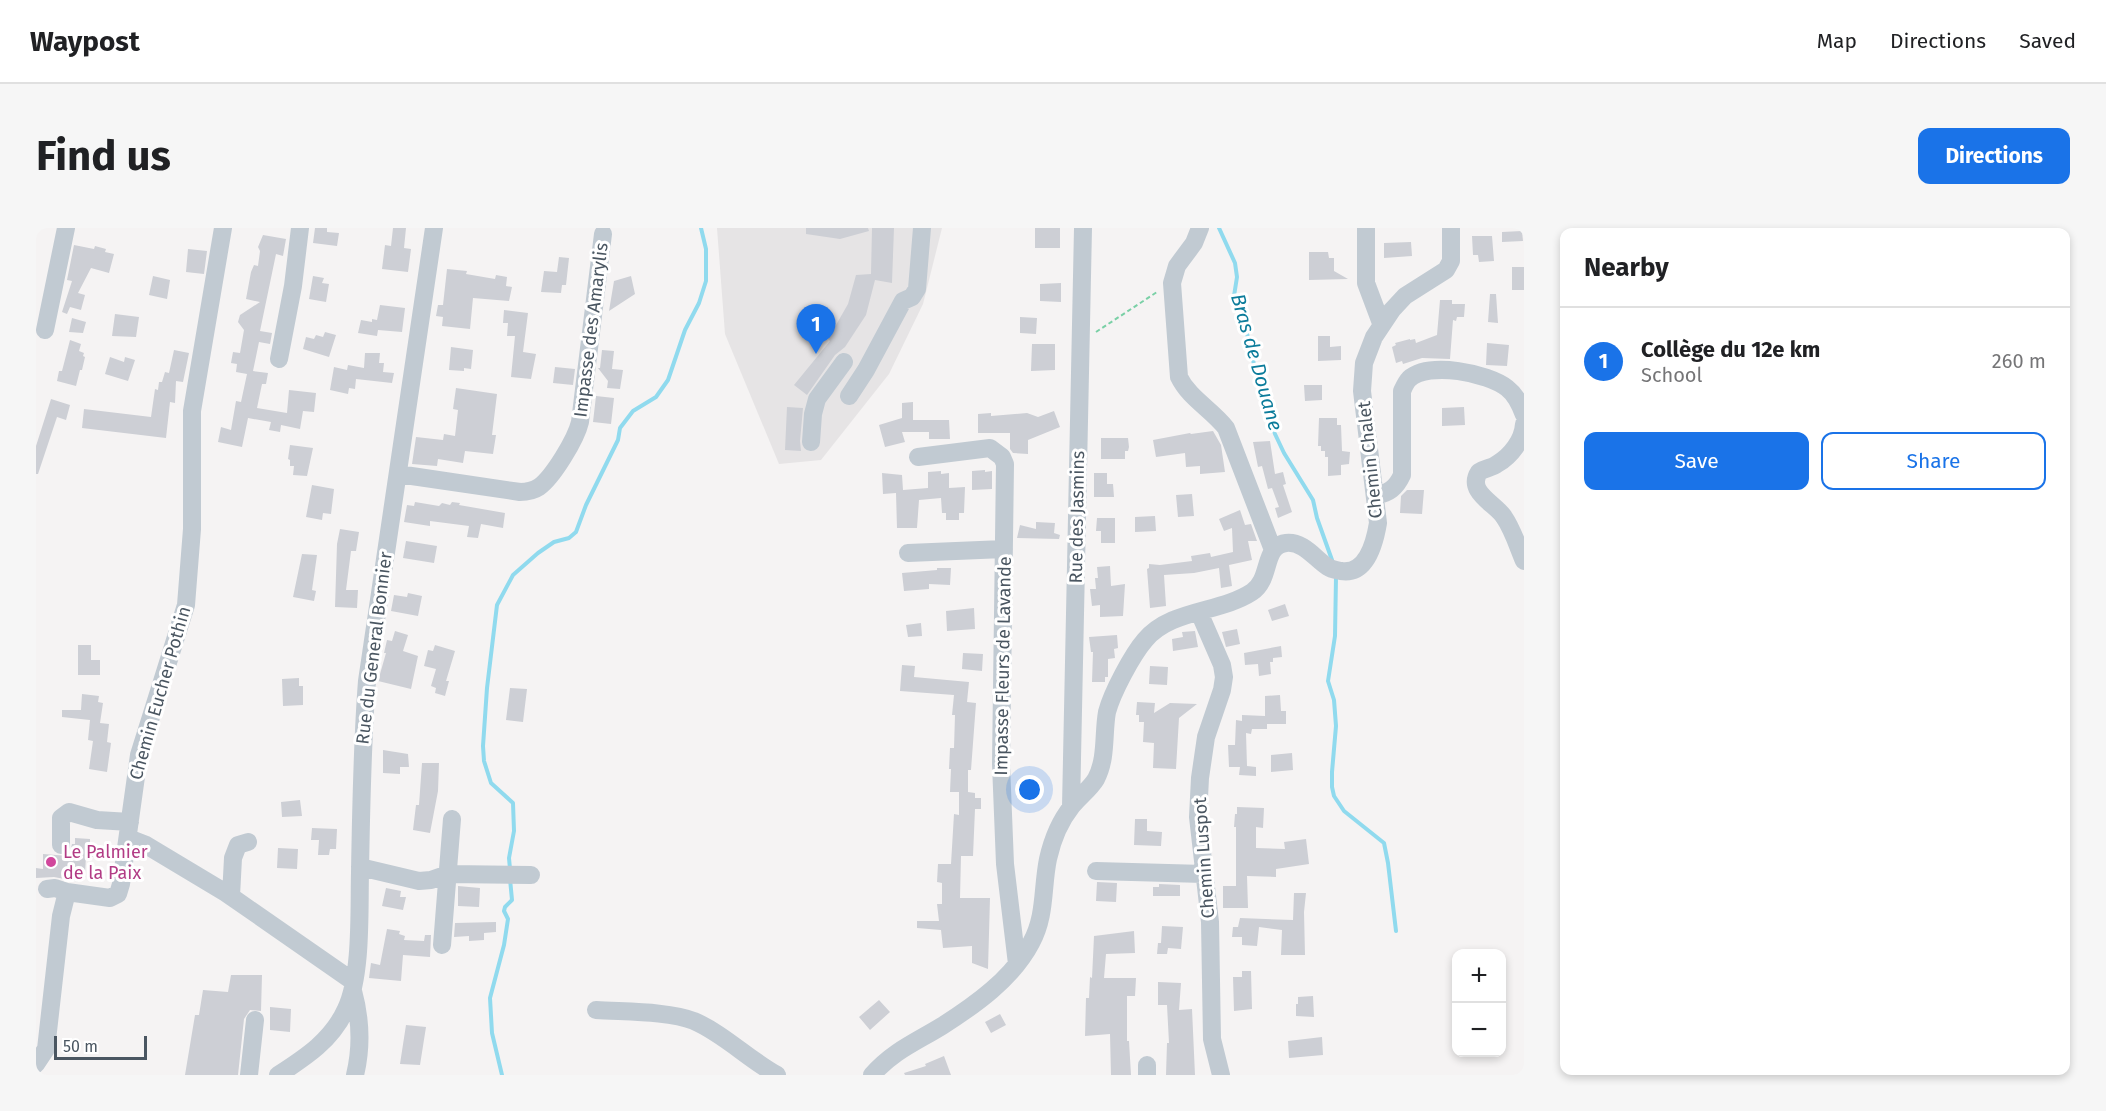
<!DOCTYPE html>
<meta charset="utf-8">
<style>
body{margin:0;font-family:"Fira Sans",sans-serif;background:#f6f6f6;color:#202124}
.controls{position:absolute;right:18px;bottom:18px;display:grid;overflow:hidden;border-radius:12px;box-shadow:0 3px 9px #0003}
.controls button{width:54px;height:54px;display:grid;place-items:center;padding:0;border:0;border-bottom:2px solid #e0e0e0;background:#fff;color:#202124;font:30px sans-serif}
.scale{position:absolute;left:18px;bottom:15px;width:93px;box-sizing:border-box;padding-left:6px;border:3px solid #4a5661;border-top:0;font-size:16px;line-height:21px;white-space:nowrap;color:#4a5661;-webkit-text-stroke:4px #fff;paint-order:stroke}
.you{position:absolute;left:994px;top:562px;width:21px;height:21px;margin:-15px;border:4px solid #fff;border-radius:50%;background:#1a73e8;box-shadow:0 0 0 9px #1a73e833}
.badge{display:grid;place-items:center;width:39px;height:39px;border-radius:50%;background:#1a73e8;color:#fff;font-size:20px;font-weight:700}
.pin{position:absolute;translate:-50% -50px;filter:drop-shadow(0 2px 3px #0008)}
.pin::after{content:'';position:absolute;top:32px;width:21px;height:18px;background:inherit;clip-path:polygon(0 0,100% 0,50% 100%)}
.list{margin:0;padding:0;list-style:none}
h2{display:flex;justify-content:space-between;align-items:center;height:78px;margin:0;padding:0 24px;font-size:26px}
h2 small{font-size:20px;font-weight:400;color:#757577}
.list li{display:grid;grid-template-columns:39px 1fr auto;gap:18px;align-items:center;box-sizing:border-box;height:108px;padding:0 24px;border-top:2px solid #e0e0e0}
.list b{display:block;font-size:22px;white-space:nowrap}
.list p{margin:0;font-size:20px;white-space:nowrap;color:#757577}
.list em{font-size:20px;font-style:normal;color:#757577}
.actions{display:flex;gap:12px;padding:18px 24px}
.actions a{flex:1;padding:14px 0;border:2px solid #1a73e8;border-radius:12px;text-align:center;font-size:21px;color:#1a73e8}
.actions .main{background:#1a73e8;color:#fff}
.map{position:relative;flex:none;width:1488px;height:847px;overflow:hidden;border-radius:12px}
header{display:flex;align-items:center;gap:36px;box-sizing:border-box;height:84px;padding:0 30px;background:#fff;border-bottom:2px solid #e0e0e0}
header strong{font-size:28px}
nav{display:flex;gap:33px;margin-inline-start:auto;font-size:21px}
.intro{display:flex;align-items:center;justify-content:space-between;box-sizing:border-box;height:144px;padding:0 36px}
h1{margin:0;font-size:42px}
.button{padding:15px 27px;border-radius:12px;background:#1a73e8;color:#fff;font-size:21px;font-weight:700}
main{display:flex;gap:36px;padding:0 36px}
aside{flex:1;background:#fff;border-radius:12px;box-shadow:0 3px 9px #0003}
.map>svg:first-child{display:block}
</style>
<header>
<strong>Waypost</strong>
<nav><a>Map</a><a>Directions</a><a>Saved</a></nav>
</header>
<div class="intro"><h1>Find us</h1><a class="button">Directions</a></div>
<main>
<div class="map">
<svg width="1488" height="847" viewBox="0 0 1488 847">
<rect width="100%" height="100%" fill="#f5f3f3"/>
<path fill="#e6e4e5" d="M681 0H906L887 76 853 146 785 232 743 236 689 106Z"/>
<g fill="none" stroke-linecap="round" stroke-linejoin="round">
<path stroke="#90daee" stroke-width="4" d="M1183 0 1199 35 1201 49 1198 68 1203 87 1210 101 1222 154 1239 206 1248 225 1277 272 1281 290 1296 332
M1300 349 1299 408 1292 453 1298 472 1300 498 1296 544V559L1298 568 1308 583 1348 615 1352 635 1360 703
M474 641 473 630 478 603 477 575 455 555 448 533 447 518 451 460 461 377 477 347 502 325 518 314 533 310 540 304 550 277 582 212 584 200 597 183 620 169 632 152 649 102 663 75 670 53V21L665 0
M466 847 456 805 454 770 468 717 472 691 468 683 469 679 476 672 474 651"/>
</g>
<path fill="#cdcfd5" d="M279 0H291V4L303 5 301 18 277 15Z
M357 0H370L368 20 375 21 372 44 346 41 349 17 355 18Z
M770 0H832L833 3 804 11 770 6Z
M836 0H858L856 55 839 52 830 87 809 119 799 127 771 167 758 157 794 113 792 111 812 76 820 47 835 46Z
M999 0H1024V20H999Z
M1486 3 1487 13 1466 14V4Z
M227 7 250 11 247 28 240 26 224 103 236 105 234 116 223 114 217 143 232 145 230 156H226L221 180 251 185 253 162 280 165 278 184 267 183 264 201 245 197 244 204 233 202 235 194 212 190 206 219 182 214 185 199 195 202 200 173 205 174 211 146 200 144 201 136 195 135 197 124 204 125 208 102 202 94 204 87 224 74 210 71 215 44 218 37 222 38 224 23 222 19Z
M1436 8H1456L1458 33 1443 34 1442 27H1437Z
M1375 14 1376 28 1348 30V15Z
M38 17 58 21 59 18 70 21 69 24 78 26 73 45 55 40 42 65 49 67 45 82 34 79 31 86 26 84 36 53 31 52Z
M152 21 171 23 168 46 150 44Z
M1273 24H1292L1293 30H1298V43L1312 51 1273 52Z
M523 29 533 30 530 57H526L525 65 505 64 508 43 521 44Z
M1476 39H1488V62H1476Z
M411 41 431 43 430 46 459 51 460 47 471 49 470 58 476 59 473 73 437 70 434 101 406 98 407 89 400 88 402 77H407Z
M117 48 134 52 131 71 113 67Z
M277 48 288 50 286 55 293 56 290 74 273 71Z
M595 48 599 66 573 83 578 53Z
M1025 55V74L1004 73V56Z
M1454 66H1460L1462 95 1452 94Z
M1404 72H1416V76H1429L1428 89H1421L1420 93 1417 92 1414 131 1386 130 1367 136 1366 133 1360 135 1356 119 1360 117 1359 115 1374 111V112L1379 111 1380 115 1401 107Z
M344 77 369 80 366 104 342 102 341 108 322 105 325 92 336 94V91L341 92Z
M468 82 492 85 487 124 500 126 495 151 475 149 479 108H471L472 95H467Z
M79 86 103 89 100 109 76 108Z
M984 89 1001 90 1000 106 984 105Z
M36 90 50 94 47 105 33 104Z
M289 104 300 107 293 129 267 121 270 109 278 111 280 107 287 109Z
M1282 108H1294V119L1305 118V132L1282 133Z
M34 112 45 116 43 123 48 125 47 128 49 129 46 142H44L40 158 21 153 23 143H26Z
M1451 115 1473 117 1471 138 1450 137Z
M996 116H1019V142L995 143Z
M415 119 437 122 435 141 428 140V143L413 142Z
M138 122 153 125 147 154 140 153 139 175 134 174 130 210 46 200 48 181 115 189 119 161 122 162 123 154H126L129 144 133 145Z
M566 122 578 123 576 141 587 142 584 161 571 160 572 153 562 140H564Z
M329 125H344L343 135H348L347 144 358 145 356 155 320 151 319 161 313 160 312 166 294 162 298 139 311 142 312 137 328 140Z
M74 129 88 134 89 129 99 132 92 153 69 146Z
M519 139 539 141 537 157 517 155Z
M1268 157H1286V172L1269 173Z
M420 160 461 166 456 207H460L457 226 429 223 427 235 402 231 401 238 376 236 380 209 407 212 408 206 419 208 422 182 417 181Z
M560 168 578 170 575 196 557 194Z
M15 171 34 177 30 192 21 189 2 246H0V218Z
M877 174V192H913L914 211H893V204H866L869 214 849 219 843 197 866 190V175Z
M751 179 767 180 764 213 765 223 749 222Z
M1428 179 1429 197 1406 198V180Z
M1018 183 1024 199 992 212V226L977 225 974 221V205H942V186L955 185V188L991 185 1002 189Z
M1283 190H1301V197H1305L1306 223 1314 224 1313 236 1305 237V247L1292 248V229H1289V223H1285V218H1282Z
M1177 203 1185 217 1189 244 1164 246V238L1150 239 1149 225 1120 229 1117 212 1154 205 1155 206Z
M1065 210H1092L1093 219 1092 223H1089V231H1065Z
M1234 213 1239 246 1247 244 1250 256 1247 257 1256 284 1242 290 1239 280 1243 279 1236 260 1232 261 1226 238 1222 239 1217 214Z
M254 217 277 220 271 248 257 247 258 238H254V232L252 231Z
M949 242V244L956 243V261L936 262V243Z
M905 243V246L913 245V260L929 259 928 285H923V292H910V285H906L905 270 883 272 881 300H861L860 265 847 266 846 245 866 247 867 262 892 260V244Z
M1058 245H1071V256H1077L1078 269H1058Z
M276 257 298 261 295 286 287 285 286 292 270 289Z
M1371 262H1388L1386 286 1364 285 1365 268Z
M1156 266 1158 288 1142 289 1140 267Z
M379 274 403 278 406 275 414 277 416 274 424 275 423 277 469 285 467 300 445 296 442 310 431 309 433 298 394 293V298L368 294 371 277 378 278Z
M1204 282 1209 297 1215 296 1221 313H1212L1216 332 1193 337 1196 358 1185 360 1183 340 1158 345 1128 347 1130 378 1114 380 1111 341 1113 340V336L1124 337 1156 333 1155 328 1174 325 1175 329 1197 324 1196 300 1188 303 1183 291Z
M1119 288 1120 303 1099 304V289Z
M1061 290H1079V315H1065V303H1060Z
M1000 294 1019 295 1018 305 1024 307 1023 311 981 310 984 297 1000 301Z
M304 301 323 304 320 323H315L310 362H322L321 380 299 379 301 316Z
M370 313 401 318 398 335 367 330Z
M266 326 281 327 276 362 280 363 278 373 257 369Z
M1074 338 1075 358 1089 356 1087 388 1064 389V377L1056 378 1054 361H1060L1059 350H1062L1061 339Z
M901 340H915L914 357 893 356V361L868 363 866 345 901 342Z
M372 365 386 368 382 388 355 383 358 367 371 369Z
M1249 376 1253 388 1236 393 1232 382Z
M938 380 939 401 911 403 910 383Z
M885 395 886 408 872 409 870 397Z
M1201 401 1204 416 1190 419 1186 404Z
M359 403 372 407 367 423 382 428 375 461 342 453 350 425H348L351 412 356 413Z
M1159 403 1162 419 1137 423 1136 411 1147 409 1146 404Z
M1081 407 1082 420 1078 421 1079 430 1072 431V449H1069V454H1056L1057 424H1055L1053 409Z
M42 417H55V432H64V447H42Z
M399 417 419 423 410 453H413L409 468 399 465 400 460 395 458 400 441 388 438 392 422 397 423Z
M1245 418 1246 429 1237 430V434H1234L1235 446 1223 448 1222 436 1209 437 1208 425Z
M927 425 947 426 946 443 926 441Z
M866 437 879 438 878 449 933 454 931 474 940 475 935 542H932V564L939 565V570H945V581H939L937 628H925L924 670H954L952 741 936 735V718L907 720 905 702 881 700V693H903L901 676H906V655L901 654 902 636H915L918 586 923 587V564H914L915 541H913L914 520H918L919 487H916L918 467 864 463Z
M1114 438 1132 439 1131 457 1113 456Z
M263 450V458H267V477L247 478 246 451Z
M474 460 491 461 487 494 470 492Z
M46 466 63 468 62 474 67 475 64 495 73 496 71 514 75 515 71 544 53 541 57 513 52 512 54 492 26 489V482H45Z
M1244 467 1245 483H1250V496H1231V501H1216L1215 506 1210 505 1211 538 1220 539V548L1203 547 1204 539H1193L1192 517H1199L1200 492 1206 493V487L1229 488V468Z
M1101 474 1119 475 1118 485 1134 475 1161 476 1143 490 1140 541 1117 540 1118 515 1107 514 1108 494H1103V487H1100Z
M347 522 372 526 373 539H364V546L347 545Z
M1256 525 1257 542 1235 544V527Z
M386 535H403L402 563 394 605 377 602 380 577H383Z
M264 572 266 588 246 589 245 574Z
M1201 579 1228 580 1227 600 1220 599V620L1249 621 1248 614 1270 611 1273 636 1240 641V649L1211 648 1212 680H1187V658H1200V599H1198L1199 586H1201Z
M1099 591H1111V603L1126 604 1125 618 1098 617Z
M276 600 301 601 300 621H294L293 627H282L283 612H275Z
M39 610 54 611V616H58L57 629 50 628 49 646 44 645V654L18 649 0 650V640L7 641V626L33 628 36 616H39Z
M242 620 262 621 261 641 241 640Z
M1061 654 1081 655 1080 674 1060 673Z
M1123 656 1144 657V668H1117V659H1123Z
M422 658 444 660 443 679 422 678Z
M350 660 365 663 364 669H370L367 682 346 678Z
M1258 665H1270L1268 684 1269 727H1245L1246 702 1223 699 1221 718 1206 717V709H1196L1197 699H1202L1204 690 1257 692Z
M460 694V704L448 705V712L433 713V708L418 709 419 695Z
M1126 698 1147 699 1145 721 1132 720 1131 726H1121L1122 715H1125Z
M351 701 364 703 363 706 369 708 368 712 388 713 389 707H395L394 729 367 727 365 753 333 750 335 735 344 737Z
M1098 703 1099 725 1070 726 1068 750H1100L1099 768H1091V813H1093L1095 847H1075L1074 806 1049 808 1050 770H1053L1054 749 1056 750 1058 708Z
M1206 743H1215L1216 781 1198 783 1197 749H1206Z
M195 747H226L225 783 214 782 208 791 202 847H149L159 787H163L167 762 192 764Z
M1122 754 1145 755 1143 782 1156 781 1159 847H1130L1131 815H1133L1131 777H1122Z
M1277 768 1278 789 1260 788V776H1262V769Z
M843 772 854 784 834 802 823 789Z
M234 779 255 781 254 804 234 802Z
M964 786 970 797 955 805 949 794Z
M370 797 390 799 384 837 364 836Z
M1286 809 1287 827 1253 830 1252 813Z
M908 828 915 847H869L868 845 890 838 889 836Z"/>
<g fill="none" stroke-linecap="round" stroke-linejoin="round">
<path stroke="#7ad0a6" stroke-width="2" stroke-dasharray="4.5 3" stroke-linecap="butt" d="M1060 104 1121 64"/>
<path stroke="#c1cad2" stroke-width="18" d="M1164 0 1158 15 1141 38 1136 55 1143 149C1153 170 1175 181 1190 200L1237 322
M1330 0V55L1345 95
M9 102 30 0
M243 131 257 58 264 0
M813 168 830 142 867 73 876 69 881 61 886 0
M1488 196C1487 212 1475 228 1461 236 1456 240 1449 240 1443 244 1430 264 1460 276 1468 289 1477 302 1482 319 1488 333
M775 214 777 186 781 171 808 134
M882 229 954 220 966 229 969 236 965 536 969 636 981 736
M362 246 484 264C491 264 497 263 503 259 517 249 540 211 544 194L567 6
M1339 268C1353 265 1360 260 1366 247V163C1368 159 1370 154 1373 151 1393 133 1452 145 1471 160 1480 167 1484 176 1488 187
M872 325 968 321
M1163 384 1186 437 1188 449 1186 462 1170 509 1164 550 1162 589 1174 694 1176 811 1185 847
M1035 579 1047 0
M92 610 110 617 190 665 318 754
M25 617V590L33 584 61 592 94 594
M324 639 383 653 395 652 412 646 495 647
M1060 643 1168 646
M11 661 19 660 31 664
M195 668 197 630 202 617 212 614
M406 717 416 591
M317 763C325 792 326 818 319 847
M560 782C588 784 633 783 658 793 688 806 712 831 741 847
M0 836 10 821 25 688 31 664 74 670 82 666 85 656 103 527 150 377 156 301V183L187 0
M1111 837V847
M213 847 219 792
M242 847C270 829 296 812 310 781 326 747 323 683 324 645 325 581 326 517 331 453L398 0
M836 847C857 823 880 814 906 798 939 777 976 751 995 715 1010 688 1006 660 1012 631 1016 613 1024 593 1036 578 1043 569 1054 561 1060 551 1071 530 1067 506 1071 484 1076 465 1096 427 1109 412 1135 381 1184 385 1216 364 1236 351 1226 318 1250 315 1268 313 1279 331 1292 339 1296 342 1301 342 1305 343 1331 347 1339 313 1342 295L1326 163 1328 135 1338 109 1356 82 1369 68 1410 42 1415 33V0"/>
</g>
<circle fill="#d1479c" stroke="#fff" stroke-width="2" cx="15" cy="634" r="6"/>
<g text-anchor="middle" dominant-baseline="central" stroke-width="6" stroke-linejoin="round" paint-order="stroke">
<g font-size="18" fill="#4a5661" stroke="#fff">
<text transform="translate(555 102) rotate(-83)">Impasse des Amarylis</text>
<text transform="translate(1334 232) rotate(-96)">Chemin Chalet</text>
<text transform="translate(1041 289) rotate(-89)">Rue des Jasmins</text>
<text transform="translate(338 420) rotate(-83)">Rue du General Bonnier</text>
<text transform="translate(967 438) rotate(-89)">Impasse Fleurs de Lavande</text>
<text transform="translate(124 465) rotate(-74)">Chemin Eucher Pothin</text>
<text transform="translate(1168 630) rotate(-94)">Chemin Luspot</text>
</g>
<g font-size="18" fill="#b23c85" stroke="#fff" text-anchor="start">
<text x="27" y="624">Le Palmier<tspan x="27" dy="21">de la Paix</tspan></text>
</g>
<g font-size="20" font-style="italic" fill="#0c7c9b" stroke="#fff">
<text transform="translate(1221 134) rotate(74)">Bras de Douane</text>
</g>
</g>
</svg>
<div class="controls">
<button>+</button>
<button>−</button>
</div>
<div class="scale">50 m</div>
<div class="you"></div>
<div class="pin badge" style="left:780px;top:126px">1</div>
</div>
<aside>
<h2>Nearby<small></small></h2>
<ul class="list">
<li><span class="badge">1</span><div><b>Collège du 12e km</b><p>School</p></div><em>260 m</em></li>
</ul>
<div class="actions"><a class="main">Save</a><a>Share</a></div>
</aside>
</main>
